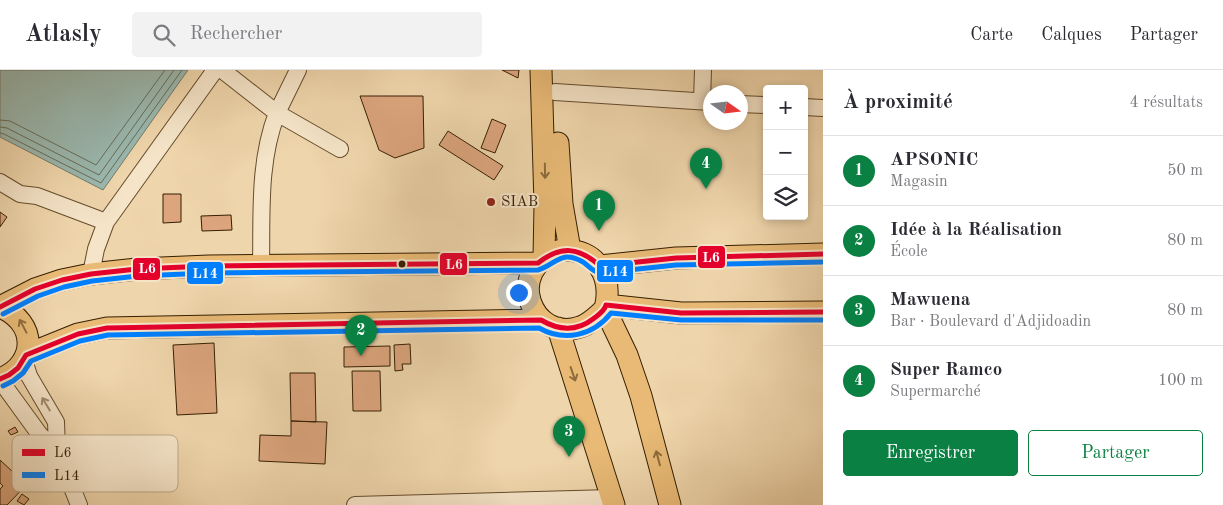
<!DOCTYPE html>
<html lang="fr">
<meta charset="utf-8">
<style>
body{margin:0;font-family:"Old Standard TT",serif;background:#f2f2f3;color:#2b2b33}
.controls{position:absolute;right:15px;top:15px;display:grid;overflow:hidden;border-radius:5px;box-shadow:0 2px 8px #0003}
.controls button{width:45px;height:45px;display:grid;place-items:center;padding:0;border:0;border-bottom:1px solid #e1e1e2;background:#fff;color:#2b2b33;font:25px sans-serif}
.compass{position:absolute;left:703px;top:15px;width:45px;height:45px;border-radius:50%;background:#fff;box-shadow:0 2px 8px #0003;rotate:104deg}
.you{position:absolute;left:518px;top:222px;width:18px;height:18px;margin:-12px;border:4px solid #fff;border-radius:50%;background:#1a73e8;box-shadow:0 0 0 8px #1a73e833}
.badge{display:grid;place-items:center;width:32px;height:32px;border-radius:50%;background:#0b8043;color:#fff;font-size:16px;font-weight:700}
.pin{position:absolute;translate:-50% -41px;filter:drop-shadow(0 1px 2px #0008)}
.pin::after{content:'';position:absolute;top:26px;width:18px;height:15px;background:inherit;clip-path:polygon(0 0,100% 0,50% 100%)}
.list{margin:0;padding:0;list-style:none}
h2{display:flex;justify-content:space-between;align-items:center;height:65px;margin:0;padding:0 20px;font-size:21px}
h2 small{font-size:16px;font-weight:400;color:#7c7c81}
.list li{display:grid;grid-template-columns:32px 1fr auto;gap:15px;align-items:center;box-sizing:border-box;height:70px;padding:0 20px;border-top:1px solid #e1e1e2}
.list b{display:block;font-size:19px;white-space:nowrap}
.list p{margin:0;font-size:16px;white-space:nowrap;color:#7c7c81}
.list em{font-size:16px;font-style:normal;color:#7c7c81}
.actions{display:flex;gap:10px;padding:15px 20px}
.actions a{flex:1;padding:11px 0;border:1px solid #0b8043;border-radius:5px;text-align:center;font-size:18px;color:#0b8043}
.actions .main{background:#0b8043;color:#fff}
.icon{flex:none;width:28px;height:28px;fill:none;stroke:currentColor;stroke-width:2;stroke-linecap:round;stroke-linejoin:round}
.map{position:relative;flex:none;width:823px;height:435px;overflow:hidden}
header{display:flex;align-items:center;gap:30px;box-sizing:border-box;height:70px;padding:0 25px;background:#fff;border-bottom:1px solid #e1e1e2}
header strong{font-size:24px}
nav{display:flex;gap:28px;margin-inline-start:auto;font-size:18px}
.search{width:350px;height:45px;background:#f2f2f3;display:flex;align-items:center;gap:12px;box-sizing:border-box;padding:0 18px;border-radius:5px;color:#7c7c81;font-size:19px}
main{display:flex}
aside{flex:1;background:#fff}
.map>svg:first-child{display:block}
</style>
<header>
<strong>Atlasly</strong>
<div class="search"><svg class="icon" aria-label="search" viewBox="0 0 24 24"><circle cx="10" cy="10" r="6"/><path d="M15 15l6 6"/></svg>Rechercher</div>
<nav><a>Carte</a><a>Calques</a><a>Partager</a></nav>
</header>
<main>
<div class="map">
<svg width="823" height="435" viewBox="0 0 823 435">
<rect width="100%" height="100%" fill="#efd5ab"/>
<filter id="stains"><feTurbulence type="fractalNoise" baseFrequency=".004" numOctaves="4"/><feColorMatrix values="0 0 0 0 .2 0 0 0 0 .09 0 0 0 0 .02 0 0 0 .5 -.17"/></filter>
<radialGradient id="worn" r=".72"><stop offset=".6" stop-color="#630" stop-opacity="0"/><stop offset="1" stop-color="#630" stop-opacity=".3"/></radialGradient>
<path fill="#9ab8af" stroke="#727b6a" d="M0 0H188L103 120 0 67Z"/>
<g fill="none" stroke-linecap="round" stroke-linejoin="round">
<path stroke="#686c58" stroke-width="1" d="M0 50 10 51 96 95 165 0
M0 57 7 58 99 105 174 0
M0 63 4 64 101 113 182 0"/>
</g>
<path fill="#dca57d" stroke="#351f02" d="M502 0H519L518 8Z
M360 26H423L424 78 395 88 379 80Z
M492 49 506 55 495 83 481 78Z
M448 61 503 96 494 110 439 75Z
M163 124H181V152L163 153Z
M0 142 7 147 0 157Z
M231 145 232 160 202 161 201 146Z
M214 273 217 343 177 345 173 275Z
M410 274 411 294H402L403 300 395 301 394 275Z
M390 276V296L344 297V277Z
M352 301H380L381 341H353Z
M290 303H315L316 352 291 351Z
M291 351 327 352 325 394 259 391 260 365 291 366Z
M15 357 18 362 11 365 8 361Z
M0 390 14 403 21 396 34 407 7 435H0V419L3 416 0 413Z
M22 424 29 429 24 435 17 431Z"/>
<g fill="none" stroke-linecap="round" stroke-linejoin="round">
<g stroke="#644c2c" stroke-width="18">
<path id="minor" d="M222 0 277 43C258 92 262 145 261 196
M298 0 277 43 340 79
M555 22 710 32
M702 31 703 0
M740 34 767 35
M804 37 823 38
M0 112 20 124 37 126 106 152
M91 204 96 179 106 152 215 0
M24 290 29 306 56 352 57 380 79 435
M0 310 40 365 57 380
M355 435 612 428"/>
</g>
<g stroke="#351f02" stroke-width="23">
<path id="major" d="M541 0 545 135 544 188
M558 73 562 134 570 180
M561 180C597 178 613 207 605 239 597 246 590 254 580 257 532 274 502 198 561 180Z
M600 196 676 188 823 184
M606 235 681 243 823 242
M0 237 35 219 62 210 91 204 137 199 209 196 538 193
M0 237C37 252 38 294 0 309
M605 239 627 285 641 326 670 435
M558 258 614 435
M26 285 78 264 107 258 541 250"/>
</g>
<use href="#minor" stroke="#f5e4c8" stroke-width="16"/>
<use href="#major" stroke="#e8ba76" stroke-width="21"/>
<g stroke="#f5e4c8" stroke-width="9">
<path id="bus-1" d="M600 196 676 188 823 184
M606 235 681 243 823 242
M0 237 35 219 62 210 91 204 137 199 209 196 538 193C561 175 579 177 600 196
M0 309 9 305 18 298 26 285 78 264 107 258 541 250C558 260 576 262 593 249 598 245 604 242 606 235"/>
</g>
<g stroke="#f5e4c8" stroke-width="9">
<path id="bus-2" d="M3 244 38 226 64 217 92 211 138 206 209 203 538 200C556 195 560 179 583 192 589 196 593 202 600 203L676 195 823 192
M3 316 13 311 23 303 31 291 80 271 108 265 539 258C564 272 593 266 611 243L681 250H823"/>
</g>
<use href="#bus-1" stroke="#e4002b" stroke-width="5"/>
<use href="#bus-2" stroke="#007fff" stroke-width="5"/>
</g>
<defs><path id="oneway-shaft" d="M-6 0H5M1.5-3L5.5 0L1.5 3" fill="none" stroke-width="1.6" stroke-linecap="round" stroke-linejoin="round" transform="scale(1.25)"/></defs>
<g stroke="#8e6c3c">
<use href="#oneway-shaft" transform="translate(545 101) rotate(89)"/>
<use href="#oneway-shaft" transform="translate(23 256) rotate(-118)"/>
<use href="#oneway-shaft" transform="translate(573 304) rotate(71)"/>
<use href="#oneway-shaft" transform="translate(658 388) rotate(-105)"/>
</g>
<use stroke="#9f8b6f" href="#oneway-shaft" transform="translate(46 334) rotate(-121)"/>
<circle fill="#8f2418" stroke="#f5e4c8" stroke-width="2" cx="491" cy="132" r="5"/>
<circle fill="#351f02" stroke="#f5e4c8" stroke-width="2" cx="402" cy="194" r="4.5"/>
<g text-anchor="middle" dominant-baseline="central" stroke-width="4" stroke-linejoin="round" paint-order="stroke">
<g font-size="15" fill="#351f02" stroke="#f5e4c8" text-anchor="start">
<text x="501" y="132">SIAB</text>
</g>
</g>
<rect x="12" y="365" width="166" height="57" rx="8" fill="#f5e4c8" stroke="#bba98d" stroke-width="1"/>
<rect x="22" y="379" width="23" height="7" fill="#e4002b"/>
<rect x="22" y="402" width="23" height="6" fill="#007fff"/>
<g font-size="14" fill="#351f02">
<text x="54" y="387">L6</text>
<text x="54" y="410">L14</text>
</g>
<g stroke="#f5e4c8" stroke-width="2">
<rect x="697" y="175" width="29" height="24" rx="5" fill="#e4002b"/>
<rect x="439" y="182" width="29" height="24" rx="5" fill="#e4002b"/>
<rect x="132" y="187" width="29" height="24" rx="5" fill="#e4002b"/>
<rect x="596" y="189" width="38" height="24" rx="5" fill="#007fff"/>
<rect x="186" y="191" width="38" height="24" rx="5" fill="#007fff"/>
</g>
<g font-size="14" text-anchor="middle" font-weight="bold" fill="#fff">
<text x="711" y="192">L6</text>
<text x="454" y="199">L6</text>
<text x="147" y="203">L6</text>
<text x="615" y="206">L14</text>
<text x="205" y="208">L14</text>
</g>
<rect width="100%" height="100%" filter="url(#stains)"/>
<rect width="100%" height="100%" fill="url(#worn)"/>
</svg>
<div class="controls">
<button>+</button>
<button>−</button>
<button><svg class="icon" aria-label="layers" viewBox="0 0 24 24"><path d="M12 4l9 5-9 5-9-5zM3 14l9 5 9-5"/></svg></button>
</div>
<svg class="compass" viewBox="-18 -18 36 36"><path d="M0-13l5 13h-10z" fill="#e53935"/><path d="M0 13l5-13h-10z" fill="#7c7c81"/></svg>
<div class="you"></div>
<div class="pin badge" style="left:599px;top:161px">1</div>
<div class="pin badge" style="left:361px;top:286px">2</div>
<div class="pin badge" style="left:569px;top:387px">3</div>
<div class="pin badge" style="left:706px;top:119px">4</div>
</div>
<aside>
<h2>À proximité<small>4 résultats</small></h2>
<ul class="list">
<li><span class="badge">1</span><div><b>APSONIC</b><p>Magasin</p></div><em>50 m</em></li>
<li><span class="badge">2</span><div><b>Idée à la Réalisation</b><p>École</p></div><em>80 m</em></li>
<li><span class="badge">3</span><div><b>Mawuena</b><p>Bar · Boulevard d'Adjidoadin</p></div><em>80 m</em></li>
<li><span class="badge">4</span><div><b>Super Ramco</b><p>Supermarché</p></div><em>100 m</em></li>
</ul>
<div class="actions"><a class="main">Enregistrer</a><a>Partager</a></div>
</aside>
</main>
